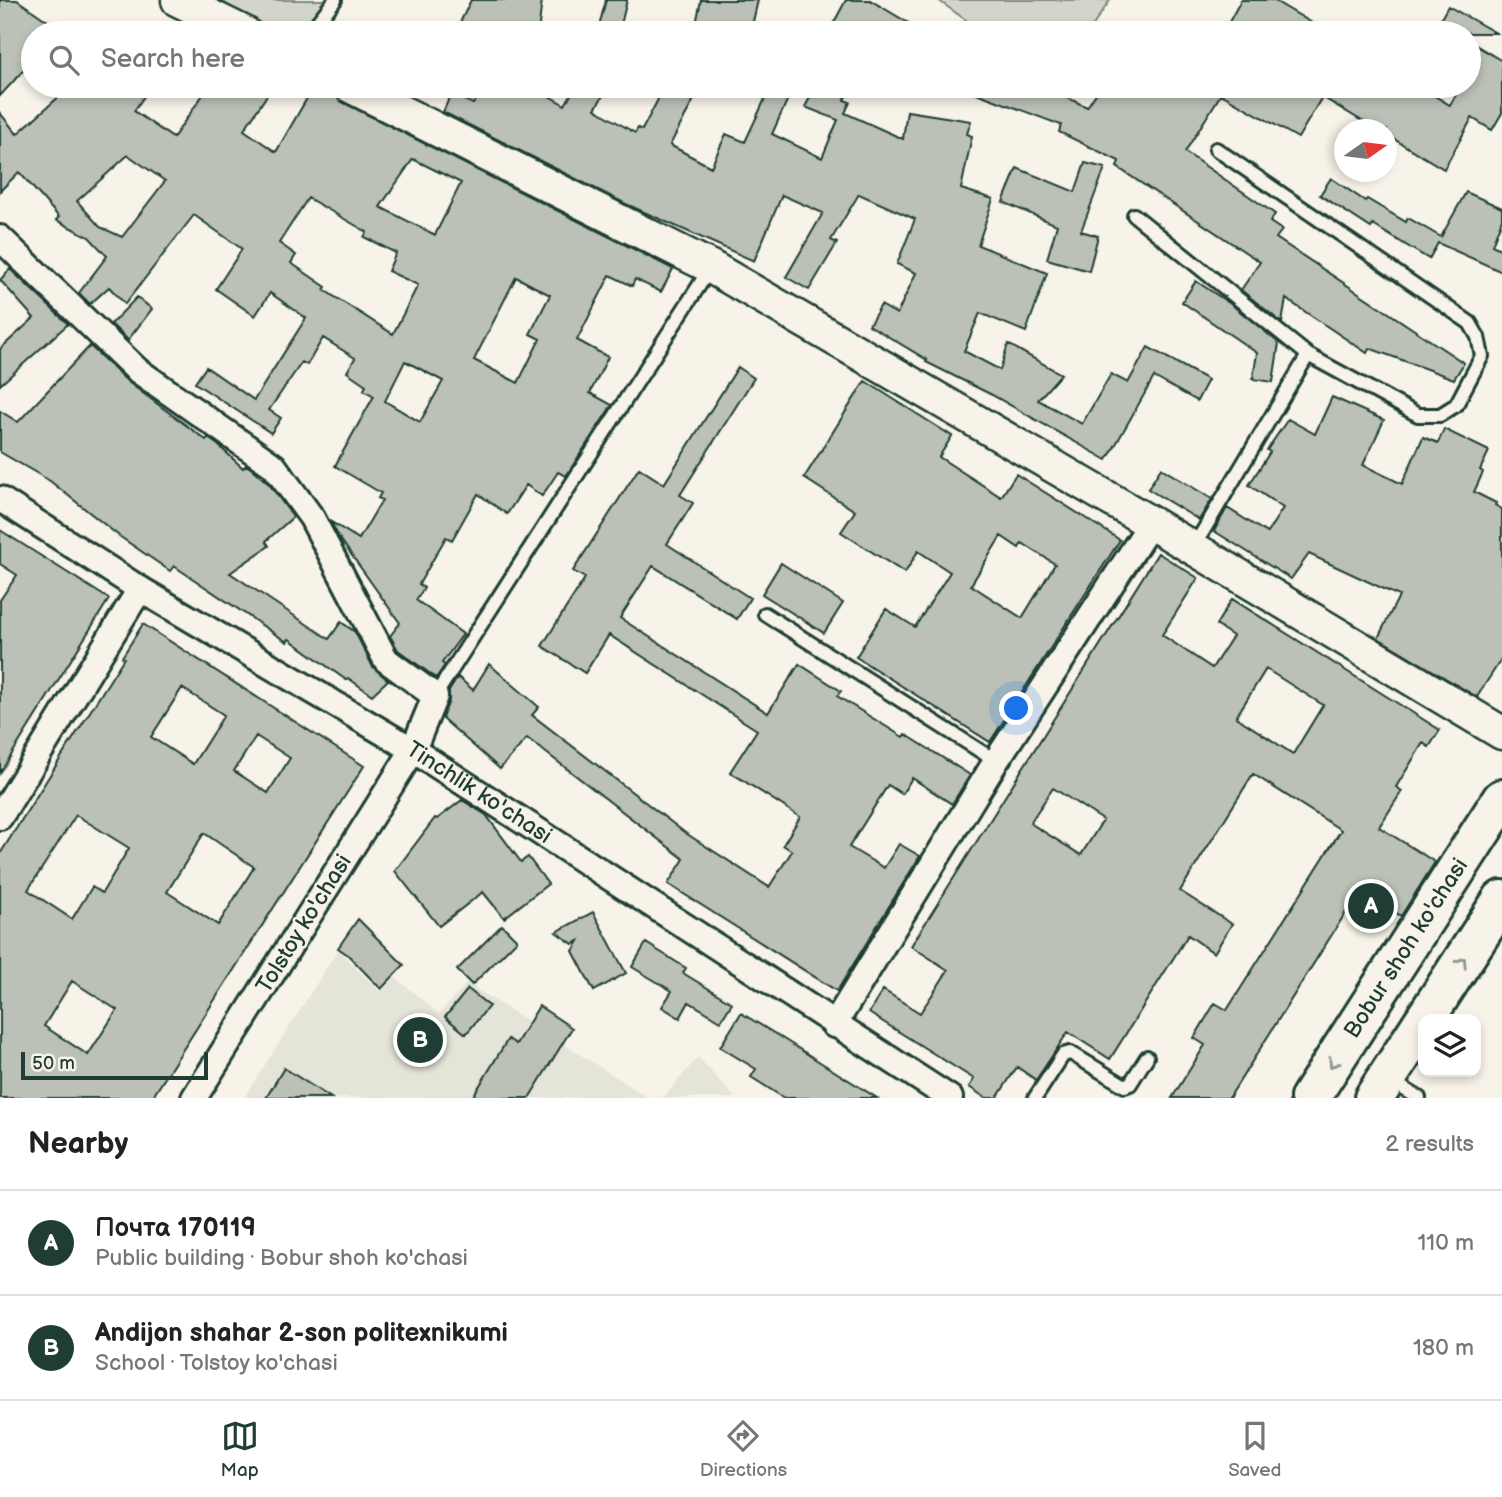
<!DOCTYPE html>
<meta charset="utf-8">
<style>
body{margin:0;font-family:"Balsamiq Sans",sans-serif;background:#f6f6f6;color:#222}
.controls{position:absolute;right:21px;bottom:21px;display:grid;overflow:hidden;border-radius:14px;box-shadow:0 4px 10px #0003}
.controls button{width:63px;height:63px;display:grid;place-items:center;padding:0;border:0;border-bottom:2px solid #e0e0e0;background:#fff;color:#222;font:35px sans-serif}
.compass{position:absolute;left:1334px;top:119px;width:63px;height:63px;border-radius:50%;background:#fff;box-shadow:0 4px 10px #0003;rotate:76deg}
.scale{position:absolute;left:21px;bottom:18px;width:187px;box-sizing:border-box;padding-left:7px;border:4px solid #1f3d34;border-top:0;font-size:19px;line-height:24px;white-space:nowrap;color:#1f3d34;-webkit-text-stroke:5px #f7f3e8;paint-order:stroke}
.you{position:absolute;left:1017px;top:709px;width:24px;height:24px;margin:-18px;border:5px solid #fff;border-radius:50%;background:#1a73e8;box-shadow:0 0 0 10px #1a73e833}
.badge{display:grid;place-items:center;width:46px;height:46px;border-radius:50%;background:#1f3d34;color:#fff;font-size:23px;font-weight:700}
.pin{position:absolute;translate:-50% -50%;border:4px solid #fff;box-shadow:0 2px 7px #0006}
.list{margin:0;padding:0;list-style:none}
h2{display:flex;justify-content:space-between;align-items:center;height:91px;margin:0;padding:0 28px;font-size:30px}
h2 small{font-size:23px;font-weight:400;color:#767676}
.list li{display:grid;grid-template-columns:46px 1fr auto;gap:21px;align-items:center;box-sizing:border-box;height:105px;padding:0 28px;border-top:2px solid #e0e0e0}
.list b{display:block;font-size:26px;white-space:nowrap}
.list p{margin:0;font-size:23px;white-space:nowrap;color:#767676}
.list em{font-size:23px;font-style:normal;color:#767676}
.icon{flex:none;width:38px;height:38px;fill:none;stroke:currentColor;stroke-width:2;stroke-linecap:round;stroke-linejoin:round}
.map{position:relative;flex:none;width:1502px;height:1098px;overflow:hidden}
.search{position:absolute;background:#fff;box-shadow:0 4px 10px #0003;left:21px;right:21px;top:21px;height:77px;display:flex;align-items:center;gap:18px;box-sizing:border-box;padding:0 24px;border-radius:38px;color:#767676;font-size:26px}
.sheet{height:301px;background:#fff}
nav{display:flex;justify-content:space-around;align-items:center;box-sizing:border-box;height:98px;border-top:2px solid #e0e0e0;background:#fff;font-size:19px;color:#767676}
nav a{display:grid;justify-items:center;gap:4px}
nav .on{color:#1f3d34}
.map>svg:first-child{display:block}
</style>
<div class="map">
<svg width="1502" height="1098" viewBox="0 0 1502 1098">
<rect width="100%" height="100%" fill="#f7f3e8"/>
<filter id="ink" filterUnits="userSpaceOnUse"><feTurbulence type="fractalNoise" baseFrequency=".0143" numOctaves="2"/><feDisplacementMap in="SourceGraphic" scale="14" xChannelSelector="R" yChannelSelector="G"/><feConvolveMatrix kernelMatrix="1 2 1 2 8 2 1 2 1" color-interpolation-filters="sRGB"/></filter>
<g filter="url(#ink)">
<path fill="#e5e4d9" d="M338 950 380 992 395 977 439 1014 467 983 649 1098H244Z
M698 1057 735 1098H663Z"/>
<path fill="#d3d5ca" stroke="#79897f" stroke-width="2" d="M202 0H325L302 33H267Z
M938 0H1110L1088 33H984Z"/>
<path fill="#bbc1b6" stroke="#1f3d34" stroke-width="2" fill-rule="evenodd" d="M0 0H17L65 33H33V60L0 96Z
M471 0H542L538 33H455Z
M606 0H627L619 33H597Z
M701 0H758L752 26 742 24 740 33H713L695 29Z
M846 0H870L925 33H848L831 28Z
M1241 0H1273L1329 33H1223Z
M1448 6 1496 33H1433Z
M1469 41 1502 61V113L1492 130 1472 118 1444 169 1387 135V130H1377L1322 97 1298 138 1221 94 1185 152 1275 214 1270 222 1282 230 1276 238 1464 363 1454 379 1369 348 1367 353 1286 299 1282 323 1241 290 1260 262 1117 167 1119 161 1059 132 1061 125 963 88V86H1042L1087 107 1101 86H1418L1450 105 1461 86H1469Z
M71 86H151L134 111 173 138 209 86H273L244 130 276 152 314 86H332L334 95 342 102 673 269 661 292 635 279 632 286 610 275 577 340 608 357 590 393 612 405 566 476 558 472 542 496 526 485 507 514 478 494 452 540 446 537 419 584 424 588 416 600 463 634 442 663 445 665 436 678 398 650 390 636 400 623 338 536 331 522 359 539 382 500 378 498 381 493 335 466 374 396 364 390 366 385 347 372 355 358 323 338 307 365 302 362 269 410 281 418 271 433 195 383 206 367 254 400 306 318 270 293 255 316 216 289 242 249 194 215 125 304 109 287 90 304 79 293 107 256 89 237 56 220 59 217 19 172 0 191V113L17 134ZM128 155 165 181 122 237 100 227 77 201ZM413 159 461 183 435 235 380 207ZM308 198 367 232 364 237 396 253 388 271 418 285 393 334 324 290 326 287 291 263 296 255 279 243ZM516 277 550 295 530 334 540 339 518 383 474 360ZM405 361 443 381 420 422 385 401Z
M484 86H531L565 105 576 86H609L595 109 635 133 638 128 642 130 665 86H701L670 145 711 167 726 134 745 142 771 86H778L791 92 772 134 822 158 838 120 805 107 816 86H851L844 100 850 102 845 113 903 139 907 111 971 121 967 134 972 136 961 189 993 199 978 245 1047 273 1026 332 980 313 964 351 1000 370 1008 344 1061 374 1038 400 1082 424 1111 374 1128 383 1148 347 1208 380 1197 401 1154 377 1107 460 992 395 926 362 927 360 869 325 881 305 897 314 916 273 897 264 915 219 859 194 831 240 837 243 809 290 786 277 823 213 782 195 754 261 626 204 443 112 451 94 473 104Z
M1085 163 1105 168 1081 231 1098 236 1089 271 1047 259 1057 225 1003 202 1017 168 1075 192Z
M1331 178 1365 201 1367 199 1406 222 1408 218 1441 237 1466 192 1502 208V219L1492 245 1502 250V272L1438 243 1429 259 1373 225 1371 228 1320 195Z
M10 269 68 324 0 385V349L34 318 0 280Z
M1196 281 1232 305 1279 343 1273 382 1253 379 1257 353 1182 302Z
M137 297 152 309 128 340 111 324Z
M90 346 128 382 206 440 208 438 218 445 243 468 246 465 252 469 269 484 293 517 266 541 269 546 230 573 329 639 341 622 355 632 373 667 388 680 372 695 348 678 346 680 289 639 287 642 174 566 170 571 119 536 50 481 0 452V411L18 422Z
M738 367 754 378 680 495 693 503 667 544 750 598 737 619 653 566 620 618 768 713 799 664 841 691 837 696 903 737 905 734 970 775 952 804 912 778 902 794 888 785 849 847 884 868 899 844 920 856 837 991 668 884 684 859 527 738 500 769 442 718 449 701V691L458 677 473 690 489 664 539 707 532 715 684 832 769 887 792 851 783 845 800 817 730 772 757 730 609 635 585 673 542 646 585 578 573 571 639 468 664 484Z
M865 381 952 436 939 457 1001 497 1016 474 1120 540 990 742 856 657 886 609 915 627 950 572 918 551 905 573 841 532 855 511 804 478ZM1001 536 1019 548 1022 543 1055 564 1022 618 971 585Z
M1332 397 1384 420 1363 465 1402 484 1423 437 1438 443 1444 429 1489 451 1480 470 1483 472 1474 492 1496 503 1495 505 1502 509V658L1477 697 1378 638 1399 596 1309 554 1291 579 1214 531 1227 508 1267 533 1283 508 1249 485 1270 452 1267 450 1288 419 1315 434Z
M1161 468 1212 499 1199 520 1148 489Z
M0 530 109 599 0 773V600L17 575 0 564Z
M1158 553 1198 578 1162 635 1212 668 1233 636 1216 625 1232 599 1440 730 1429 747 1423 743 1396 787 1402 791 1379 827 1435 862 1401 916 1360 890 1229 1098H1172L1205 1045 1194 1038 1215 1003 1227 1010 1341 830 1253 774 1180 891 1232 924 1214 953 1188 935 1110 1059 1068 1032 1036 1080 1017 1067 997 1098H986L969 1087 974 1079 869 1013 883 990 920 1013 936 989 948 970 911 946ZM1266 669 1323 705 1293 754 1236 717ZM1053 788 1103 820 1081 855 1030 823Z
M781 563 843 603 824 633 762 594Z
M143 624 364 766 152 1098H0V854L124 658 122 657ZM182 688 224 715 193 764 151 737ZM256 736 290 758 268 793 234 771ZM76 815 129 848 102 893 92 887 72 919 28 890ZM204 833 254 867 218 925 167 892ZM72 981 117 1010 88 1055 44 1026Z
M462 800 486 815 521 862 528 857 548 884 504 918 483 892 439 926 395 871 435 818 437 819Z
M593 912 626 973 594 991 573 951 579 941 573 944 556 932Z
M358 919 404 965 381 989 348 955 338 948Z
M502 925 517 940 472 985 457 970Z
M646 943 686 968 683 973 732 1003 721 1021 689 1002 680 1018 662 1007 672 991 632 967Z
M468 989 489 1006 466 1034 445 1017Z
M539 1006 572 1028 529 1098H472L508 1039 516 1044Z
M741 1013 777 1035 877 1098H784L751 1077 756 1069 720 1047Z
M284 1068 331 1098H266Z"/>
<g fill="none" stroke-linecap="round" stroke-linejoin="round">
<g stroke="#1f3d34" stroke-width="18">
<path id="service" d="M309 33 335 0
M1134 215 1308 355
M1193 548 1308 355 1418 415H1440L1456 405 1482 356 1478 337 1470 323 1216 149
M765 614 996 761
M435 696 711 267
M1389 1080 1419 1098
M1035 1098 1063 1055 1070 1053 1074 1055 1125 1086 1130 1084 1147 1057"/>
</g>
<g stroke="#1f3d34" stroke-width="30">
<g id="minor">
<path d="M0 238 137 370 274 466 312 518 386 660 435 696 413 750 194 1098"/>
<path id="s1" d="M0 499 140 589 413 750 950 1098"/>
<path d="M0 817 140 589"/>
<path d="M834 1025 996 761 1151 523"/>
</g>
</g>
<g stroke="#1f3d34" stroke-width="37">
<path id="tertiary" d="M178 0 245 33
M350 86 711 267 1151 523 1502 733"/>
</g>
<g stroke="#1f3d34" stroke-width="44">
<g id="primary">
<path d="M1425 1019 1502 900"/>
<path id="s2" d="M1310 1098 1502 799"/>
<path d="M1374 1098 1423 1022"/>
</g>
</g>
<use href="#service" stroke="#f7f3e8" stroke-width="12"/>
<use href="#minor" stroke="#f7f3e8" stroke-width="24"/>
<use href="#tertiary" stroke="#f7f3e8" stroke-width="32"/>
<use href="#primary" stroke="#f7f3e8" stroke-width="38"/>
</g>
<defs><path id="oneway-chevron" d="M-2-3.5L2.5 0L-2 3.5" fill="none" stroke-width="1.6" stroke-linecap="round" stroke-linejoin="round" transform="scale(1.75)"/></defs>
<g stroke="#8b988e">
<use href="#oneway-chevron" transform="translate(1462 962) rotate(-57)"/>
<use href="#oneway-chevron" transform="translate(1333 1063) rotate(123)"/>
</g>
</g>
<g text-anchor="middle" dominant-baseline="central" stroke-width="5" stroke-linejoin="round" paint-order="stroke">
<g font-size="23" fill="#1f3d34" stroke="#f7f3e8">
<text stroke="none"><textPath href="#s1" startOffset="562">Tinchlik ko'chasi</textPath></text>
<text transform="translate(304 924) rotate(-58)">Tolstoy ko'chasi</text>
<text stroke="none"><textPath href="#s2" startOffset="178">Bobur shoh ko'chasi</textPath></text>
</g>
</g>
</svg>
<div class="controls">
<button><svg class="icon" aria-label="layers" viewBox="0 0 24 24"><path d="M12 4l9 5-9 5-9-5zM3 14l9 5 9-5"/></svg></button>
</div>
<svg class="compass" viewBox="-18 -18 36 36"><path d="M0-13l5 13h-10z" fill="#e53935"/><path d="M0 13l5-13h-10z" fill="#767676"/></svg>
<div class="scale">50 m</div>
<div class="you"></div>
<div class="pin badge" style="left:1371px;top:906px">A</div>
<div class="pin badge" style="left:420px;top:1040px">B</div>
<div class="search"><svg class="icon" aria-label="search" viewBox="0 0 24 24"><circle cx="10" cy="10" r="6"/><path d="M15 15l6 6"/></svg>Search here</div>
</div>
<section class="sheet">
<h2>Nearby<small>2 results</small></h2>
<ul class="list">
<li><span class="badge">A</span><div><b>Почта 170119</b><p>Public building · Bobur shoh ko'chasi</p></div><em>110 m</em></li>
<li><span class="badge">B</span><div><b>Andijon shahar 2-son politexnikumi</b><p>School · Tolstoy ko'chasi</p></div><em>180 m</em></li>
</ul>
</section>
<nav>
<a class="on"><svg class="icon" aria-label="map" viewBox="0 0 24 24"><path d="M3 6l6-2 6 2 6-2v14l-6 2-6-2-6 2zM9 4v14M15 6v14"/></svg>Map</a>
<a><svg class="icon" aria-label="directions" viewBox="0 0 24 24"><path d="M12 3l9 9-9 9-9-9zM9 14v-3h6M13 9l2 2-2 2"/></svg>Directions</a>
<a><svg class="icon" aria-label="saved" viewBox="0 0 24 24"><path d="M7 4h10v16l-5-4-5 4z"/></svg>Saved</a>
</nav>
